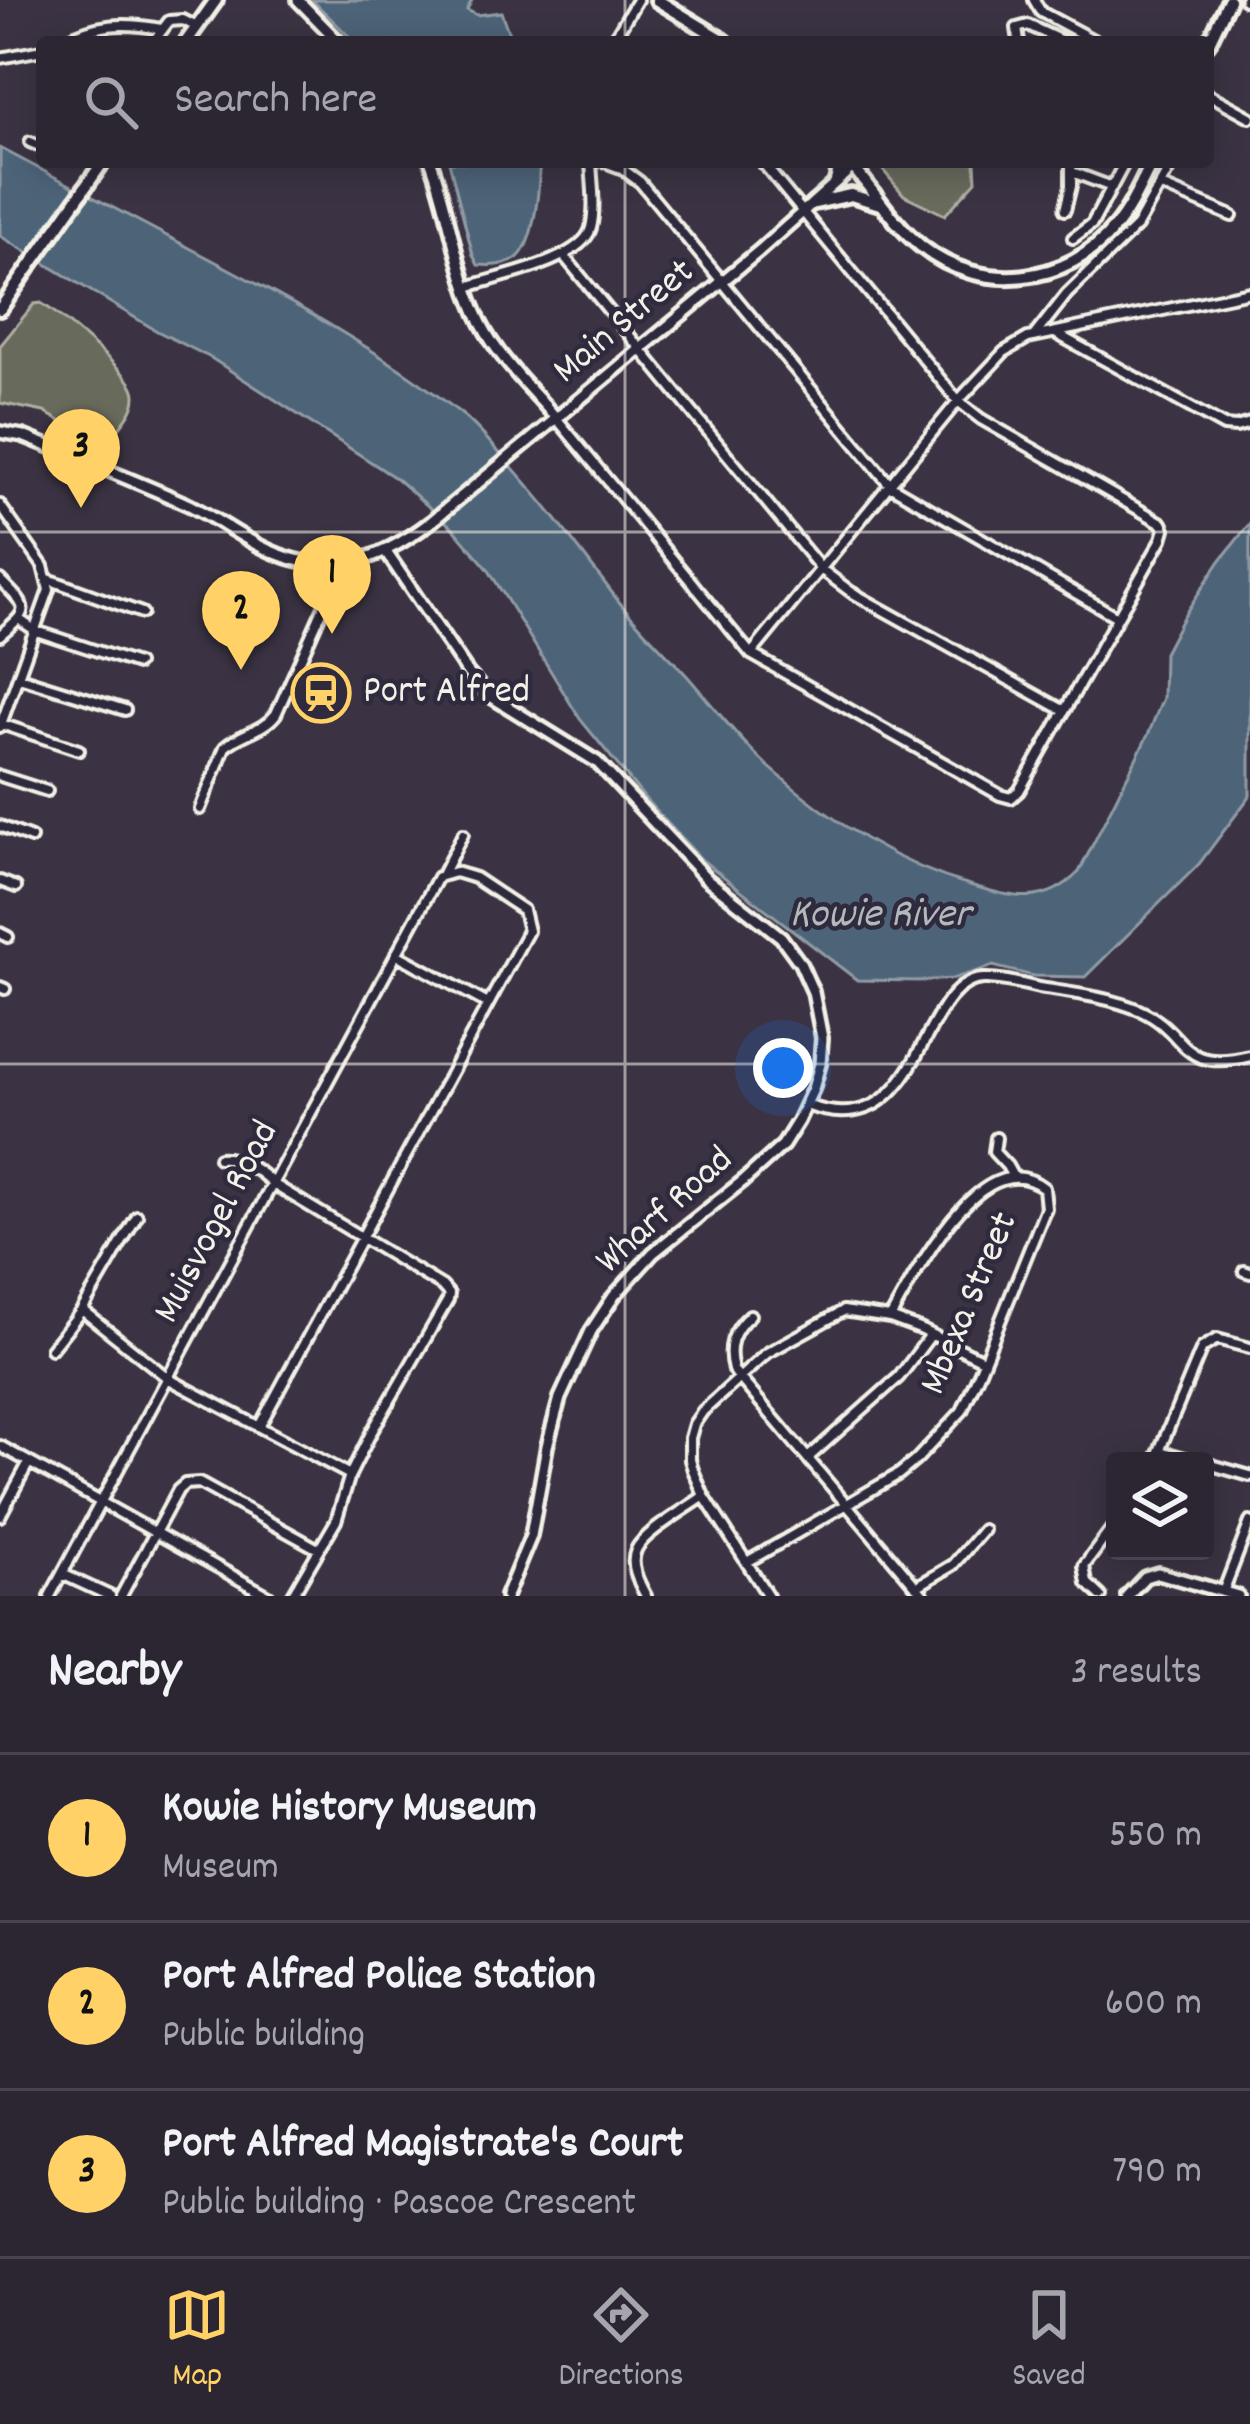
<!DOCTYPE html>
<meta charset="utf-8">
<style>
body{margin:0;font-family:Dekko,sans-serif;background:#38323e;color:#f1f3f6}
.controls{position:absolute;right:36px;bottom:36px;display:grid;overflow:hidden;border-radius:12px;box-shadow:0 6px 30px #0003}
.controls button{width:108px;height:108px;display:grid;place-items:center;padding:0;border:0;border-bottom:3px solid #48434d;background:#2c2632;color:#f1f3f6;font:60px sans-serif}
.you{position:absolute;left:783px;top:1068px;width:42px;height:42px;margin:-30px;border:9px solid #fff;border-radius:50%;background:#1a73e8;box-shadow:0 0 0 18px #1a73e833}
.badge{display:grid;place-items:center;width:78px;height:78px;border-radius:50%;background:#ffd166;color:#111;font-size:39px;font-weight:700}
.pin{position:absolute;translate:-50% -99px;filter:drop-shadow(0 3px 6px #0008)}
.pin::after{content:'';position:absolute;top:63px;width:42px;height:36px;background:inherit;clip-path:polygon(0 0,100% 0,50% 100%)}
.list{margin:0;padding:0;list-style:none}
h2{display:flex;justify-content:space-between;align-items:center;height:156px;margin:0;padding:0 48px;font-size:51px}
h2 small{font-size:39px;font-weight:400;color:#a6a5ac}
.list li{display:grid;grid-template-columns:78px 1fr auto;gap:36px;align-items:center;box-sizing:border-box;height:168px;padding:0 48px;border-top:3px solid #48434d}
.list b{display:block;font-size:45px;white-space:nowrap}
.list p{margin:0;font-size:39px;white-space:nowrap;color:#a6a5ac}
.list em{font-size:39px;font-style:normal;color:#a6a5ac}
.icon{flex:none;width:66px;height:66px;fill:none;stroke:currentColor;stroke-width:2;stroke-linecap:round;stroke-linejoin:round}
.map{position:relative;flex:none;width:1250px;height:1596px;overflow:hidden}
.search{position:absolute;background:#2c2632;box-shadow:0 6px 30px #0003;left:36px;right:36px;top:36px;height:132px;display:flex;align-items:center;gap:30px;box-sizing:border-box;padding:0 42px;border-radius:12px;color:#a6a5ac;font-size:45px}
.sheet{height:660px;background:#2c2632}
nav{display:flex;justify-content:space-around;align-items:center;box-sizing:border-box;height:168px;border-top:3px solid #48434d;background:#2c2632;font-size:33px;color:#a6a5ac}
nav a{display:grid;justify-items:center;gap:6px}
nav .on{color:#ffd166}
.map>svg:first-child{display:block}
</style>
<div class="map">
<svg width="1250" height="1596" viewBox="0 0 1250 1596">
<rect width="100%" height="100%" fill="#3b3343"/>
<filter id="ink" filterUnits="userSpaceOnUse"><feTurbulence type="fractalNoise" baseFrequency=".00833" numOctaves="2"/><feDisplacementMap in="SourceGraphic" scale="24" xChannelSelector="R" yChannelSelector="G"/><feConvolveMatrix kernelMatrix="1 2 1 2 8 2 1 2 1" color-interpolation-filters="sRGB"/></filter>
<g filter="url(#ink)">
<path fill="#686a5b" stroke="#aeaea2" stroke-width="3" d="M876 162H975L976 181 945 215 904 195Z
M41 303C59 314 129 372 134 390 139 405 124 422 115 433L98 434 74 429 44 412 0 403V346L34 304Z"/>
<path fill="#4d6478" stroke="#909ca5" stroke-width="3" d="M312 0H472L467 10 477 15 501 12 512 42H355Z
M0 148C67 183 134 219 201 254 292 302 384 352 464 416 478 428 490 442 502 456 541 498 575 544 610 590 633 622 663 649 689 678 715 708 739 740 768 766 826 818 895 864 970 885 1013 898 1045 907 1079 872L1148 735 1163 698 1164 653 1183 617 1220 561 1250 523V796L1199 864 1085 977 1033 976 993 966 952 979 923 981 857 980 702 860 647 801 580 719 488 569 454 529 397 479 211 358 157 331 0 236Z
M449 162H539C540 184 535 244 517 258 507 266 491 266 478 265L473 255Z"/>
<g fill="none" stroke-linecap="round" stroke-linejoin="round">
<g stroke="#f4f1e8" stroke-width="16">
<path id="minor" d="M1034 0 1041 12 1097 42
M1245 0 1250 2
M61 42C96 23 123 22 161 29
M153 42 169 21 183 20 197 27
M612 42 637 0
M1019 42 1017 28 1028 25 1064 42
M0 58 42 50
M1208 94 1250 117
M30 142 42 147
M605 162 621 168 640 182 891 486 1117 617
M1072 172 1112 187
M1161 186 1232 216
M1065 210 1071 186V162
M1073 238 1092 224 1125 162
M564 256 822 570 851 592 1063 710
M467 287C497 277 582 261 591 228 596 208 592 183 591 162
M1055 333 1224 426 1236 427 1250 423
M1034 336 1067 294 1137 226 1173 162
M557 419 751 654 1000 795 1011 798 1019 791 1162 539 1165 529 1162 523 981 419 958 401 762 162
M0 505 43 566 49 590 0 727
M48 579 142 613
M0 580C29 609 31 609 0 635
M20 620 36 631 137 664
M751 654 958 401 1004 352 1028 338 1250 292
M19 677 125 710
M1 724 79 750
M0 776 47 791
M200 809 225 747C241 733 263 731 276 714L325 604 332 564
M0 826 31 838
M443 873 463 834
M0 881 16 887
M0 933 8 937
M396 954 488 1004
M0 987 5 989
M806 1105C925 1149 917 982 983 979 1001 978 1021 984 1039 988 1071 993 1109 997 1139 1010 1190 1032 1176 1074 1250 1056
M996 1138 994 1152 1007 1166 1012 1175
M219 1158C238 1156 261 1171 273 1184L442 1286 449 1294 448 1300 371 1433 350 1475 336 1521 292 1596
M1244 1271 1250 1273
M82 1310 169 1379 350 1475
M750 1315C732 1331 727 1347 733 1370L924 1596
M51 1349 82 1310 137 1216
M0 1446 269 1596
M1160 1451 1196 1461
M809 1457 899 1377 930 1336
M1155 1461 1202 1348 1217 1339 1250 1348
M1205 1463 1250 1476
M0 1516 29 1462
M747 1562 899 1474 916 1460 962 1411 980 1371 1046 1208 1044 1188C982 1139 915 1275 890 1318
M62 1574 110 1596
M916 1587 953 1565 983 1530
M1223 1592 1250 1522
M50 1596 438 877 455 872 475 878 523 910 528 931 260 1425
M121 1596 178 1490 185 1484 199 1483 318 1549
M646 1596C639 1583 629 1565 636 1550 643 1533 688 1508 704 1496
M768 1596 704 1496 693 1470 690 1460V1438L694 1424 703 1411 767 1353 843 1311 890 1318 920 1329 983 1360
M1101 1596 1087 1583 1084 1566 1115 1524"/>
</g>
<g stroke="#f4f1e8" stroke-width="18">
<path id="tertiary" d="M298 0 339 42
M431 162C451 215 456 273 481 323 499 359 531 389 557 419
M0 432 23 436C78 458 133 480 187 504 212 516 235 533 260 546 326 580 376 564 432 521L759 251 853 167
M386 552 468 673 487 694 597 762 707 879 781 937 800 963 813 992 822 1038 820 1064 813 1089 798 1121 783 1145 743 1181 653 1253 614 1296 591 1331 560 1398 547 1446 531 1536 506 1596
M1127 1596 1145 1577 1158 1573 1238 1596"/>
</g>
<g stroke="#f4f1e8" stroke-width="20">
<path id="primary" d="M657 0 726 42
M186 42 216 0
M1208 44 1229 0
M849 162C873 190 893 224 922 247 980 294 1068 285 1115 227 1131 208 1141 184 1152 162
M836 181 841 162
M814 203 851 195 880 204
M0 309 103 162"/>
</g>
<use href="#minor" stroke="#2f2a3d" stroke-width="8"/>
<use href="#tertiary" stroke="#2f2a3d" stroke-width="9"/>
<use href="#primary" stroke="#2f2a3d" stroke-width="10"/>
</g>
</g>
<path fill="none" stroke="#f4f1e8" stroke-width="3" stroke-opacity="0.55" d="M625 0V42M625 162V1596M0 532H1250M0 1064H1250"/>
<defs>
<g id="station-ring" transform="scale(3)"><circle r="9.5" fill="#2f2a3d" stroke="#ffd166" stroke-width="1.5"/><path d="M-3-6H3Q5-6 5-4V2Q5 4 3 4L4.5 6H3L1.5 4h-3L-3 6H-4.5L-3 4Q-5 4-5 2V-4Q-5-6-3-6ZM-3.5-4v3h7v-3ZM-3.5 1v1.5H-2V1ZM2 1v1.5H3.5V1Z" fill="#ffd166"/></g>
</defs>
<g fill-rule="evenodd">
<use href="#station-ring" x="321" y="693"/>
</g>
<g text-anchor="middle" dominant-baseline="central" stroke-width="9" stroke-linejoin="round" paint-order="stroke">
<g font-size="39" fill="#f4f1e8" stroke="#2f2a3d">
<text transform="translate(625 323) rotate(-40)">Main Street</text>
<text transform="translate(666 1212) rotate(-42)">Wharf Road</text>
<text transform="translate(218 1223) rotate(-62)">Muisvogel Road</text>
<text transform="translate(971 1304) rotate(-67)">Mbexa Street</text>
</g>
<g font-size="39" fill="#f4f1e8" stroke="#2f2a3d" text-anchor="start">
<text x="363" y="693">Port Alfred</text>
</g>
<g font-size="42" font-style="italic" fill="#b1b9bb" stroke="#2f2a3d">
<text x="880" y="917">Kowie River</text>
</g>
</g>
</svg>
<div class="controls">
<button><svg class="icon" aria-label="layers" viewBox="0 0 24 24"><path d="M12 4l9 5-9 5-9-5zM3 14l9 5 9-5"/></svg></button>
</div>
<div class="you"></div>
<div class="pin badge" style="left:332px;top:634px">1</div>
<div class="pin badge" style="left:241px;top:670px">2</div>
<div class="pin badge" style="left:81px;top:508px">3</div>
<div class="search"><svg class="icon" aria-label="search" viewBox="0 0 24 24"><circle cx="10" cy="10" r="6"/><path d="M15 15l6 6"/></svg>Search here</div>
</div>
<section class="sheet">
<h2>Nearby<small>3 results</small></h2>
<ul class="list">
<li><span class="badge">1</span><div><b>Kowie History Museum</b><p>Museum</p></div><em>550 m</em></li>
<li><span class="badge">2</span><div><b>Port Alfred Police Station</b><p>Public building</p></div><em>600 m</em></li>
<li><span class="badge">3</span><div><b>Port Alfred Magistrate's Court</b><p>Public building · Pascoe Crescent</p></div><em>790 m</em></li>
</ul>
</section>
<nav>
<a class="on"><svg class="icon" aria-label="map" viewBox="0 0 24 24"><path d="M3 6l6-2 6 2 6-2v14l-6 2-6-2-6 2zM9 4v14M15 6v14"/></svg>Map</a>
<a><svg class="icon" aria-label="directions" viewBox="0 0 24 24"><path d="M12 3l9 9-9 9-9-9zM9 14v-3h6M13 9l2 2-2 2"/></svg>Directions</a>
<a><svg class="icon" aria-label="saved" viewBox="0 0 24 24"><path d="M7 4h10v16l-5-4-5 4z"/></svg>Saved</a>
</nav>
